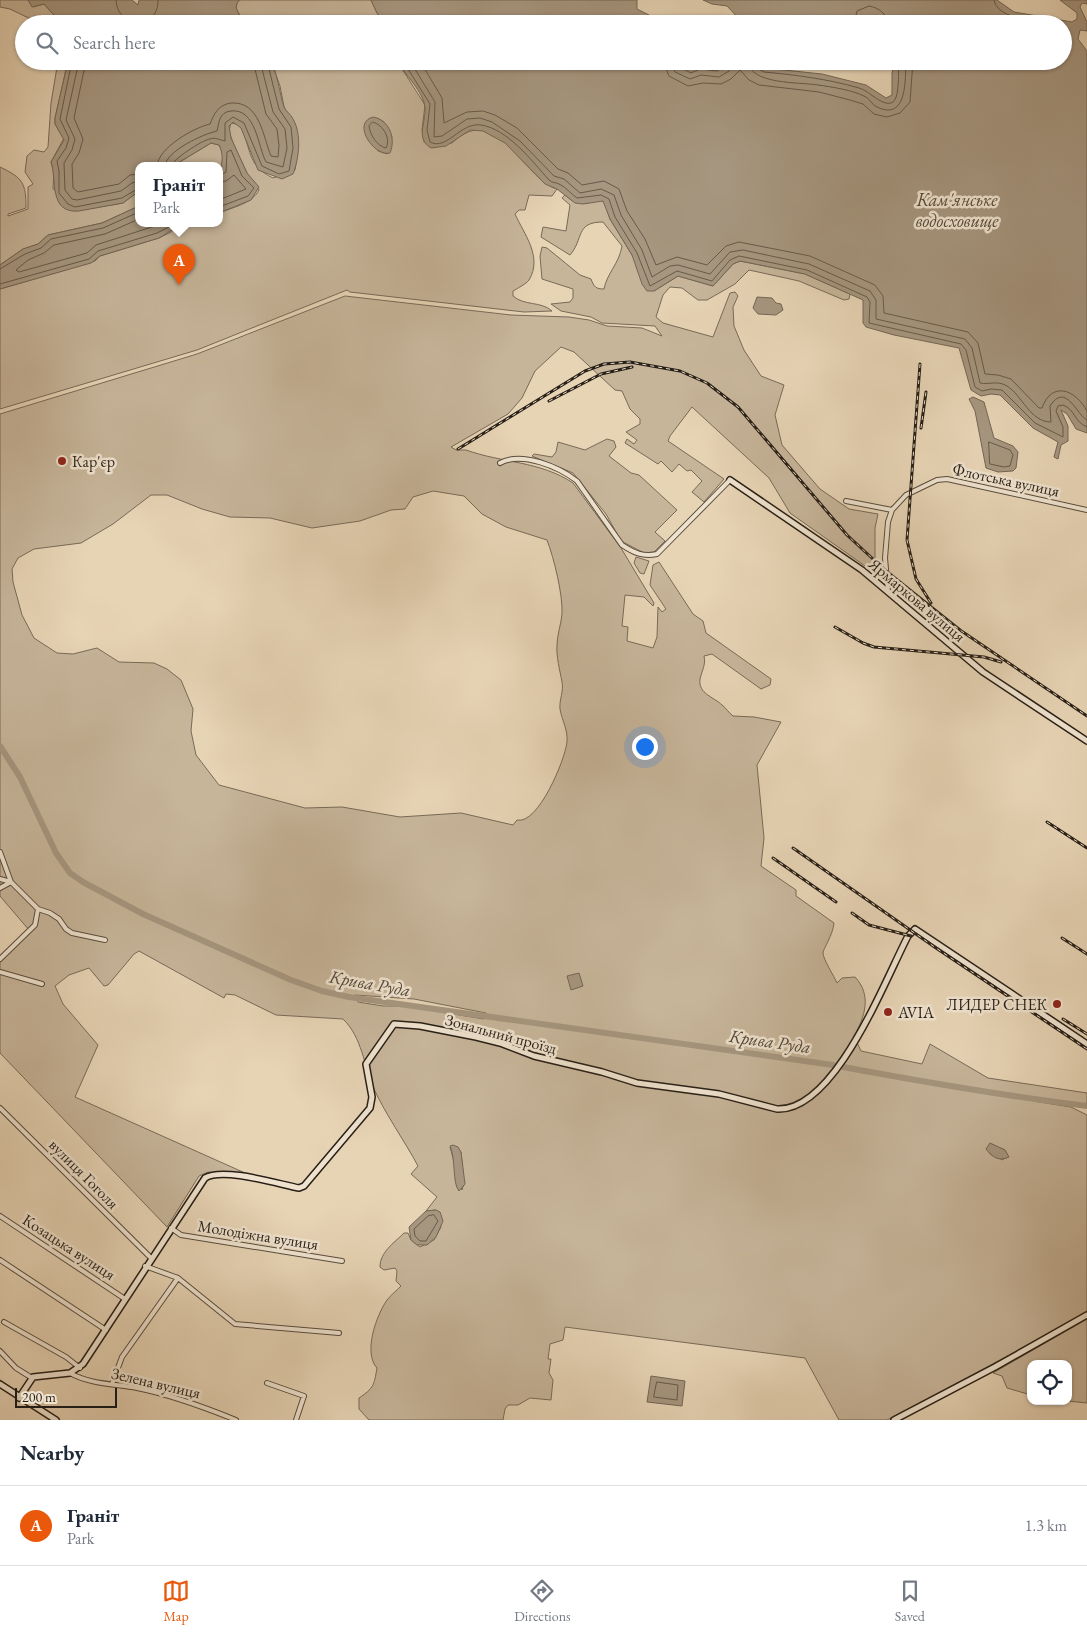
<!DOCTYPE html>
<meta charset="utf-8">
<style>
body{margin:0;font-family:"EB Garamond",serif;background:#f6f6f7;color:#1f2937}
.controls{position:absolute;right:15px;bottom:15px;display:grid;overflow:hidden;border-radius:10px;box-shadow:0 1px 4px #0004}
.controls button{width:45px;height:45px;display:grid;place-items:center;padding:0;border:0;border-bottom:1px solid #e0e1e3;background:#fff;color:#1f2937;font:25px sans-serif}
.scale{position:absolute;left:15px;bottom:12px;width:102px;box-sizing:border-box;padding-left:5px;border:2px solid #281f16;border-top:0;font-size:14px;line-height:18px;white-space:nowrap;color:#281f16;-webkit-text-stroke:4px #efe3cf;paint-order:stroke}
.you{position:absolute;left:644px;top:746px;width:18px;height:18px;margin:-12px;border:4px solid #fff;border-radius:50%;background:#1a73e8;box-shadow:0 0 0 8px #1a73e833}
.badge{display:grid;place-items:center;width:32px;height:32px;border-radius:50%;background:#ea580c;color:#fff;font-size:16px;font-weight:700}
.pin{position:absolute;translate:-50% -41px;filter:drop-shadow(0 1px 2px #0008)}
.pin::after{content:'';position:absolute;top:26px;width:18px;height:15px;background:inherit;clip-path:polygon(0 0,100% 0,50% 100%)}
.popup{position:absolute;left:135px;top:162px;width:88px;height:65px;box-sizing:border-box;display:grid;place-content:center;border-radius:10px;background:#fff;filter:drop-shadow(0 1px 4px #0005);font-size:16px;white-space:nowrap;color:#747a83}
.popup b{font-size:19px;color:#1f2937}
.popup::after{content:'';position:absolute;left:50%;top:100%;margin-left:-10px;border:10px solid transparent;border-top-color:#fff}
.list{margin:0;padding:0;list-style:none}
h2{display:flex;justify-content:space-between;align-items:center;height:65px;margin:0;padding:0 20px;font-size:21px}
h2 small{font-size:16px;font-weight:400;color:#747a83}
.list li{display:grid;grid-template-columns:32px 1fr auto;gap:15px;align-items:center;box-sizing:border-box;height:80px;padding:0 20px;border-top:1px solid #e0e1e3}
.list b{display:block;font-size:19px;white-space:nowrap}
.list p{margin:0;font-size:16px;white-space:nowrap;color:#747a83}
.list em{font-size:16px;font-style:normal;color:#747a83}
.icon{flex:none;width:28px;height:28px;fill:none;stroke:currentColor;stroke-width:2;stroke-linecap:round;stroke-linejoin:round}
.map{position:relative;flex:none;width:1087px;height:1420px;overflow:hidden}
.search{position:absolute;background:#fff;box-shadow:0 1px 4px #0004;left:15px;right:15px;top:15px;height:55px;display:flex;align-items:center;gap:12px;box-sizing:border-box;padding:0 18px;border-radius:28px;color:#747a83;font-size:19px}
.sheet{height:145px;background:#fff}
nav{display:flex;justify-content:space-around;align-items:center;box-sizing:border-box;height:70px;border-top:1px solid #e0e1e3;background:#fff;font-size:14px;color:#747a83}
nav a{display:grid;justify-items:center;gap:2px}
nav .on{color:#ea580c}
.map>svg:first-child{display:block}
</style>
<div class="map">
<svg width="1087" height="1420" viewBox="0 0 1087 1420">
<rect width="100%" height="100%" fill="#e7d4b5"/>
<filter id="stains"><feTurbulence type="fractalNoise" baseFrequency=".004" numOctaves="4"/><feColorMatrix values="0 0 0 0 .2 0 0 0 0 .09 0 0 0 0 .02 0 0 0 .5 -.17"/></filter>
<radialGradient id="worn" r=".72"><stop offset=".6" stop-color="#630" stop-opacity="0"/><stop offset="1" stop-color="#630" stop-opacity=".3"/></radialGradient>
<path fill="#c7b59a" stroke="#786a58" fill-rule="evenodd" d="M0 0H28L33 7 44 4 62 24H41L10 9 0 7Z
M240 0H371L377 13 386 24H244L236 8 237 3Z
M58 61H68L55 118V124L64 138 51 162 54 172 53 189 87 209 123 203 139 191V206L102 223 48 235 38 244 23 249 0 265V167C23 178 26 183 26 208L8 214V216L28 209V187L33 184 25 172 27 156 34 150 44 152 48 147 51 103Z
M271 61H397L425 105 422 130 424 142 452 143C498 99 523 180 557 189L552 196 529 195 525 210H519L515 214C524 234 543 257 529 280 526 284 518 288 513 291V296C524 306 541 301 552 311L524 312 350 292 347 290 197 350 0 409V289L95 261 100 256 159 238 171 232 180 224H219V213C233 207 252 204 259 190L247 173 233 143 229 131 231 123 240 125C252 149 246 165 273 178L295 170 298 149 296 127 284 107 280 86ZM377 118 384 122 392 137 387 154 378 151Z
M211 143 219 145C224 153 224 166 219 174V166H173Z
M565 195C579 207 583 204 601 200L605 202 610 219 654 291 678 276 713 286 733 264 740 261 805 274 850 294 849 299 844 300 799 281 749 270 735 284 707 300H698L682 288 670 287 663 295 656 317 663 323 713 337 730 293 735 292 738 296 733 307 734 326 744 350 761 376 784 385 775 415 782 445 820 489 849 509 878 514 875 528V573L790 513 769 478 692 407 670 436 668 441 724 479 704 502 692 492 702 481 691 470 687 471 679 464 672 472 661 461 658 464 625 443 627 439 634 444 637 440 626 432 640 424V419L630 409 622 391 615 390 574 352 561 347 535 371 522 398 508 414 451 447 456 450H466C502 463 540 461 573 483L621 548 654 603 653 606 644 597 625 595 622 626 628 627 627 641 653 648 657 637 658 607 662 612 666 609 650 585 653 565 659 562 693 614 703 621 706 633 771 679 770 685 761 689 712 654 704 656C706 665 702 670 700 679 698 694 714 697 722 705 726 708 729 713 733 716L754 717 781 722 757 765 764 838 761 866 796 890V896L834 923C833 935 823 949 823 953 823 959 834 976 837 983L842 978 855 977C872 995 865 1017 854 1036L861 1051 922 1064 930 1044 988 1078 1087 1093V1105L1035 1098 1033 1101 1071 1107 1087 1115V1312L1034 1342 887 1420H839L805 1358 565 1327 563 1340 550 1344 548 1359H551L549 1373 553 1380 551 1400 530 1398 518 1405H508L505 1409 503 1420H369L359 1409V1398C374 1388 374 1385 377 1368 363 1353 376 1316 387 1300 391 1295 396 1291 401 1286L396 1281 397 1271 395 1268 384 1270 380 1267C380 1252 394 1243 404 1233H408L411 1240 420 1247 434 1240 441 1227 436 1210 426 1211 437 1197 411 1174 418 1166C404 1140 386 1115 374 1089 364 1066 362 1037 343 1019L276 1015 235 995 226 994 224 998 139 951 134 954 108 985 104 986 89 968 69 975 55 986 63 1004 98 1045 75 1097 254 1177 208 1172 199 1176 167 1227 0 1053V958L29 930 0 896V414L197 354 345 296 511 315 569 317 589 320 607 326 642 328 662 336 655 326 602 323 591 317 561 311 551 304 570 302 573 298V289L542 279 540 256 542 247 547 248 580 275 591 279C594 287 596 289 604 289 607 273 619 264 622 246L603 222C575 222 584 239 570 255L541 237 543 227 566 231 570 205 562 198ZM433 491 464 496 482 514 506 527 547 540C554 558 563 595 562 614 561 625 557 635 557 645 556 656 560 671 562 682 564 691 559 700 560 709 562 721 568 729 567 742 565 760 538 825 517 820L513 825 461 813 400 817 342 807 305 808 219 785 196 755 191 731 193 709 181 680 167 669 154 663 119 662 97 648 73 654 57 653 34 638 22 615 13 582 12 569 18 558 34 549 81 543 113 524 151 495H167L202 509 230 517 270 518 312 528 360 521 391 510 405 509 413 497ZM355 995 414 999 486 1013 484 1019 404 1006H383L358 1002ZM990 1144 1005 1150 1003 1160 990 1154ZM450 1147 461 1152 464 1184 462 1190Z
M607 439 614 441 616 447 609 456 631 473 639 475 677 510 655 532 665 541 654 552 644 553 621 541 606 514 573 473 532 456 534 454 552 457 556 452 558 442 585 450Z
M636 557 649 561 644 574 640 573 634 563Z
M1087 1319V1403L1068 1401V1364H1031V1395L1007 1388 1002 1376 993 1373Z"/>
<path fill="#a6967f" stroke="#746655" d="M28 0H132L138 5 139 0H240L237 3 236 8 244 24H62L44 4 32 7Z
M371 0H637V9L649 15 653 24H386L377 13Z
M703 0H997L1014 12 1072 22 1077 19V13L1060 0H1087V4L1082 3 1080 7 1087 22V31L1080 30 1078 39 1087 51V433L1076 429 1067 414 1061 410 1068 426V441L1061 445 1058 459 1054 457 1058 442 1033 428 1000 395 991 394 981 396 971 390 959 348 894 335 866 327 863 323V300L805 274 740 261 733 264 713 286 678 276 654 291H647L642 284 632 255 610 219 603 201 583 204 575 203 557 189 545 184 505 143 483 131 470 130 446 146 431 148C415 138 426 123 425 108 424 92 405 75 397 61H679L691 68 698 64 716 66 726 61H758L765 68 822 74 866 85 886 98 892 95V73L895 61H1063V24H877L870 17 865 19 867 24H744L727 6 712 4Z
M68 61H271C278 76 279 91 284 107 286 112 291 114 293 119 302 134 299 159 293 174L282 179 258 170 241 128 233 122 229 126 231 138 247 173 259 187 251 200 219 213C219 201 217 187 219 176 221 166 225 156 219 145L211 143 173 166H139V191L123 203 79 211C48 214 57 178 51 162L64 140 55 124V118Z
M373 117C390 120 396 139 390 153 374 157 351 123 373 117Z
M139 206V224L180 225 159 238 100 256 91 263 0 289V265L23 249 38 244 48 235 102 223Z
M757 297 772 298 776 303 781 304 783 310 776 315 758 314 753 308Z
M973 397 984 402 994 438 1013 446 1018 452 1016 468 1013 471 998 472 986 468 975 411 969 399Z
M579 973 583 986 571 990 567 976Z
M990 1143 1005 1150 1009 1157C999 1162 992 1157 986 1149Z
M453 1145 458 1147 461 1152 465 1184 459 1191C452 1183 456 1159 450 1146Z
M436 1210 440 1212 443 1221 436 1237 427 1245H417L411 1240 409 1227 426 1211Z
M651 1376 685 1381 682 1406 647 1402Z"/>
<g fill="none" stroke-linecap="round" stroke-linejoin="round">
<path stroke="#675a4a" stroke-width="1" d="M116 0C117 29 159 31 158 0
M994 0C997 18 1030 20 1044 24
M854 24 857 11 869 6C879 8 887 13 887 24
M72 61 60 119 69 138 66 148 57 161 59 171V193L68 204 75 207 122 198 139 188
M79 61 66 120 75 139 72 150 64 163 65 190 72 199 77 200 121 191 132 183 139 181
M86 61 74 118 83 139 79 153 72 164 73 188 78 192 119 184 130 175 139 174
M403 61 430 104 427 130 430 142C447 151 460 122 481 125 508 129 532 161 549 180 552 183 555 182 559 184 566 187 571 194 577 198L601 195 609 199 615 217 637 253 650 286 677 271 712 281 730 260 739 256 807 270 867 297 870 302 869 323 961 344 966 350 975 387 982 391 991 389 1002 390 1035 423 1063 437V427L1056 411 1058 406 1063 405C1076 410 1073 421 1087 427
M410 61 435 102 434 137 442 136 467 119 480 118 492 122 520 141 554 176 564 179 580 193 601 189 614 195 621 215 642 250 652 277 670 266 678 265 710 274 730 252 743 250 809 264 870 291 876 300V319L965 339 972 348 980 383C989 385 997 380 1007 386 1022 395 1030 422 1051 422L1050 406C1066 381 1077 416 1087 420
M420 61 442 98 444 123 467 112 483 111 495 115 517 128 558 169 568 173 582 185 604 181 619 189 627 211 645 239 656 265 677 257 707 265 726 246 739 242 810 256 875 285 883 296 884 313 968 332 978 343 985 374 998 375 1011 379 1039 408H1042C1052 380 1076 390 1087 411
M663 61 669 76 688 86 703 83 721 84 731 79 740 70 749 80 759 85 819 92 850 100 863 104 874 114 887 117 900 113 910 102 913 61
M671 61 675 72 690 79 701 75 719 77 729 71 732 61
M677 61 679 67 691 73 700 69 717 71 725 67 726 61
M748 61C749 85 800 82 818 85 832 87 853 90 866 97 870 99 872 105 877 107 908 122 905 78 906 61
M754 61 757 68 764 72C796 75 828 79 859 88 870 91 883 108 893 102 900 97 898 70 899 61
M373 122C383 125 391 138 386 148 377 146 370 135 369 126Z
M157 166C158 148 193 128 210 124 214 114 218 105 231 103 260 101 263 137 271 156L278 157 279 146 277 129 266 114 253 61
M165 166C166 151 203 134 217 131 219 123 219 112 231 111 256 108 258 147 266 162L283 167 287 148 285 129 273 112 260 61
M171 166C172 160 202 140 210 139 215 137 220 140 225 141V123L233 117 244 123 262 166 279 174 289 171 293 148 291 127 279 109 267 61
M219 176 226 172 227 152 231 150 242 176 254 188 248 196 219 207
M219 182 226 181 234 175 246 189 219 200
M139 219 105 234 54 245 44 253 28 260 16 270 19 272 87 253 96 245 161 224
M0 269 25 254 41 248 51 239 103 228 139 212
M0 284 89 259 98 251 157 233 175 224
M989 442 1010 450 1013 455 1010 466 1004 467 990 464Z
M434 1215 438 1221 426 1241H420L415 1236 414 1229 428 1216Z
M657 1382 678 1385 677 1400 654 1397Z"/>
<path stroke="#a6967f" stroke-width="6" d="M0 746 20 777 56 853 70 873 83 882 143 914 291 980 322 991 349 997 833 1065
M843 1067C924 1082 1005 1096 1087 1106"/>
<g stroke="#584c3e" stroke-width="6">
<path id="street" d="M500 463C522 451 559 467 577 481L622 545C634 553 643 557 657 554L730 480
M846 501 892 510
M888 591 885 558 888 522 892 510 906 495 937 480 947 479 1087 510
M0 852 11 882 38 909 50 913 59 919 66 929 72 933 105 940
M0 879 11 882 0 888
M0 959 35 925 38 909
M0 972 42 984
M0 1108 151 1258
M0 1216 125 1299
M171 1228 181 1235 342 1261
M0 1260 106 1330
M145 1266 178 1278 235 1324 339 1333
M4 1322 66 1357 80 1368
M0 1351 16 1368 32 1378
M70 1373C89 1384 115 1384 137 1388 172 1395 204 1407 236 1420
M267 1383 304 1396 296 1420
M112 1384 122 1357 178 1278"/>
</g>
<g stroke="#281f16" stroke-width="8">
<path id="secondary" d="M730 480 862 570 983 672 1087 741
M0 1384 56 1420
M19 1398 33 1377 70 1373 83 1364 205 1178C223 1167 278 1184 299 1188L304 1186 370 1108 372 1097 366 1064 394 1024 420 1026 476 1037 500 1043 534 1056 602 1072 637 1083 719 1094 777 1109C835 1112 885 980 908 936L915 929 1087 1044
M894 1420 995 1367 1087 1315"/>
</g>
<use href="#street" stroke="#efe3cf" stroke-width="4"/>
<use href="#secondary" stroke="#efe3cf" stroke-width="5"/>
<g stroke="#281f16" stroke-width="3">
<path id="rail" d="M920 364 907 540 916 579 931 603
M549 401 601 374 632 367
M921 428 926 392
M458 449 585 371 604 364 630 362 680 371 707 383 738 407 847 535 886 571 960 630
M954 626 1087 716
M835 627 863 643 874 647 984 657 1001 662
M1047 822 1087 848
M793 848 936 948 1087 1049
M773 858 836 902
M852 913 869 925 911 936
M1062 938 1087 954
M1063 1019 1087 1034"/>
</g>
<use href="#rail" stroke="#efe3cf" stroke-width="1" stroke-dasharray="4" stroke-linecap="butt"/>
</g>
<g fill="#8f2418" stroke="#efe3cf" stroke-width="2">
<circle cx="62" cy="461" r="5"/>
<circle cx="1057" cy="1004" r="5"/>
<circle cx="888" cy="1012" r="5"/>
</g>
<g text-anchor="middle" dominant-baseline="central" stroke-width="5" stroke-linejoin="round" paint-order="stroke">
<g font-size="16" fill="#281f16" stroke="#efe3cf" text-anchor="start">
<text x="72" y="461">Кар'єр</text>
<text x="1047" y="1004" text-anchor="end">ЛИДЕР СНЕК</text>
<text x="898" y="1012">AVIA</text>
</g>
<g font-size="16" fill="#281f16" stroke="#efe3cf">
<text transform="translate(1006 480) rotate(12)">Флотська вулиця</text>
<text transform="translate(917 600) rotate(40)">Ярмаркова вулиця</text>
<text transform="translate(501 1034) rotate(15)">Зональний проїзд</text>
<text transform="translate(84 1174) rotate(45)">вулиця Гоголя</text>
<text transform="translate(258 1235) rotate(9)">Молодіжна вулиця</text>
<text transform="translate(69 1247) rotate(33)">Козацька вулиця</text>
<text transform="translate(156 1383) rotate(13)">Зелена вулиця</text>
</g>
<g font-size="18" font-style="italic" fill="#54493b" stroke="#efe3cf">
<text x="957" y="199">Кам'янське<tspan x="957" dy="21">водосховище</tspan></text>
<text transform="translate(370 983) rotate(10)">Крива Руда</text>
<text transform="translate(770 1041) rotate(8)">Крива Руда</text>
</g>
</g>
<rect width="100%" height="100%" filter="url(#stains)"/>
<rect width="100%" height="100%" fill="url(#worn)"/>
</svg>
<div class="controls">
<button><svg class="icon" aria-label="locate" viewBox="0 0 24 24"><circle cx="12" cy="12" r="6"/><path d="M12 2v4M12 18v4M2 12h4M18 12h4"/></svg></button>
</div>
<div class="scale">200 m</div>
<div class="you"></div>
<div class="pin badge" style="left:179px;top:285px">A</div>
<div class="popup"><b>Граніт</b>Park</div>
<div class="search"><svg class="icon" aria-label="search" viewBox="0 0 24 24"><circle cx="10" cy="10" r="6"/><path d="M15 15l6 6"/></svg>Search here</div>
</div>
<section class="sheet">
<h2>Nearby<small></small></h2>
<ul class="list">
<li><span class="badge">A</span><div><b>Граніт</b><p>Park</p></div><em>1.3 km</em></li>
</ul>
</section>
<nav>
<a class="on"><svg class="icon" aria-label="map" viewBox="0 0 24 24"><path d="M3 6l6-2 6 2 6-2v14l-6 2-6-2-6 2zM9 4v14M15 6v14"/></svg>Map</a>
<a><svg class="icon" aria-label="directions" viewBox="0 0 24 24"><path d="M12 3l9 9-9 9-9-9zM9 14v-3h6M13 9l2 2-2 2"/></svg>Directions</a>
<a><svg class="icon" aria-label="saved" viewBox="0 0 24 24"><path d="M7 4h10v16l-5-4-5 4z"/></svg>Saved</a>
</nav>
